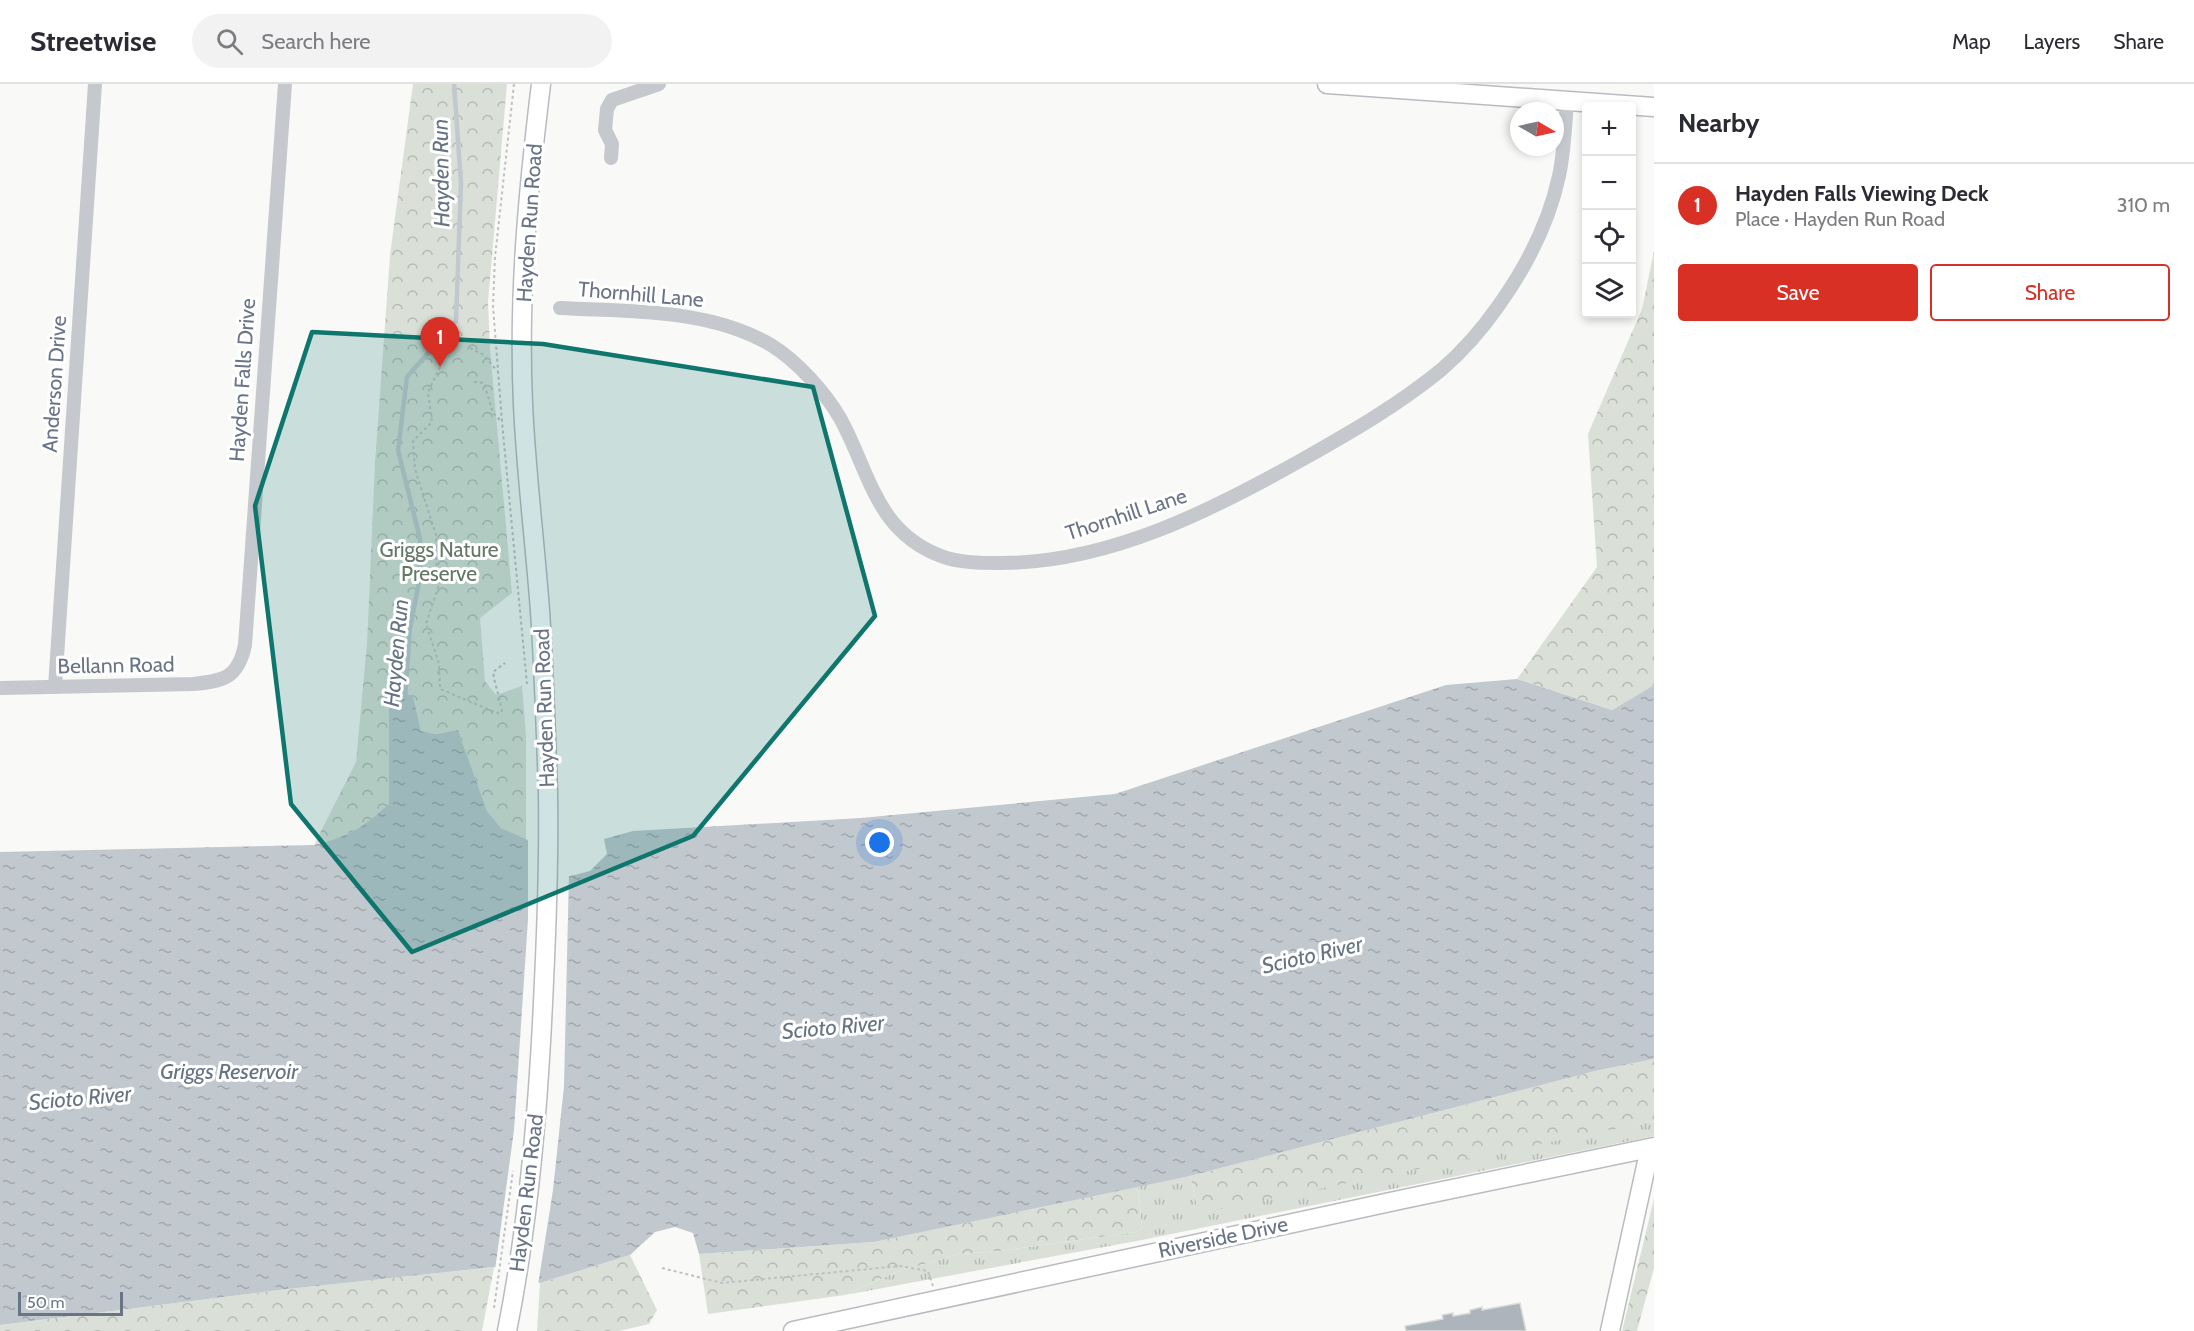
<!DOCTYPE html>
<meta charset="utf-8">
<style>
body{margin:0;font-family:Cabin,sans-serif;background:#f2f2f3;color:#2b2b33}
.controls{position:absolute;right:18px;top:18px;display:grid;overflow:hidden;border-radius:6px;box-shadow:0 3px 9px #0003}
.controls button{width:54px;height:54px;display:grid;place-items:center;padding:0;border:0;border-bottom:2px solid #e1e1e2;background:#fff;color:#2b2b33;font:30px sans-serif}
.compass{position:absolute;left:1510px;top:18px;width:54px;height:54px;border-radius:50%;background:#fff;box-shadow:0 3px 9px #0003;rotate:99deg}
.scale{position:absolute;left:18px;bottom:15px;width:105px;box-sizing:border-box;padding-left:6px;border:3px solid #6a7487;border-top:0;font-size:16px;line-height:21px;white-space:nowrap;color:#6a7487;-webkit-text-stroke:4px #fff;paint-order:stroke}
.you{position:absolute;left:880px;top:759px;width:21px;height:21px;margin:-15px;border:4px solid #fff;border-radius:50%;background:#1a73e8;box-shadow:0 0 0 9px #1a73e833}
.badge{display:grid;place-items:center;width:39px;height:39px;border-radius:50%;background:#d93025;color:#fff;font-size:20px;font-weight:700}
.pin{position:absolute;translate:-50% -50px;filter:drop-shadow(0 2px 3px #0008)}
.pin::after{content:'';position:absolute;top:32px;width:21px;height:18px;background:inherit;clip-path:polygon(0 0,100% 0,50% 100%)}
.list{margin:0;padding:0;list-style:none}
h2{display:flex;justify-content:space-between;align-items:center;height:78px;margin:0;padding:0 24px;font-size:26px}
h2 small{font-size:20px;font-weight:400;color:#7c7c81}
.list li{display:grid;grid-template-columns:39px 1fr auto;gap:18px;align-items:center;box-sizing:border-box;height:84px;padding:0 24px;border-top:2px solid #e1e1e2}
.list b{display:block;font-size:22px;white-space:nowrap}
.list p{margin:0;font-size:20px;white-space:nowrap;color:#7c7c81}
.list em{font-size:20px;font-style:normal;color:#7c7c81}
.actions{display:flex;gap:12px;padding:18px 24px}
.actions a{flex:1;padding:14px 0;border:2px solid #d93025;border-radius:6px;text-align:center;font-size:21px;color:#d93025}
.actions .main{background:#d93025;color:#fff}
.icon{flex:none;width:33px;height:33px;fill:none;stroke:currentColor;stroke-width:2;stroke-linecap:round;stroke-linejoin:round}
.map{position:relative;flex:none;width:1654px;height:1247px;overflow:hidden}
header{display:flex;align-items:center;gap:36px;box-sizing:border-box;height:84px;padding:0 30px;background:#fff;border-bottom:2px solid #e1e1e2}
header strong{font-size:28px}
nav{display:flex;gap:33px;margin-inline-start:auto;font-size:21px}
.search{width:420px;height:54px;background:#f2f2f3;display:flex;align-items:center;gap:15px;box-sizing:border-box;padding:0 21px;border-radius:33px;color:#7c7c81;font-size:22px}
main{display:flex}
aside{flex:1;background:#fff}
.map>svg:first-child{display:block}
</style>
<header>
<strong>Streetwise</strong>
<div class="search"><svg class="icon" aria-label="search" viewBox="0 0 24 24"><circle cx="10" cy="10" r="6"/><path d="M15 15l6 6"/></svg>Search here</div>
<nav><a>Map</a><a>Layers</a><a>Share</a></nav>
</header>
<main>
<div class="map">
<svg width="1654" height="1247" viewBox="0 0 1654 1247">
<defs>
<pattern id="grass-tufts" width="24" height="20" patternUnits="userSpaceOnUse" patternTransform="scale(1.5)"><rect width="24" height="20" fill="#dae0d8"/><path d="M3 7l-1-3M5 7V3M7 7l1-3M15 17l-1-3M17 17v-4M19 17l1-3" fill="none" stroke="#b5bab5"/></pattern>
<pattern id="forest-crowns" width="20" height="18" patternUnits="userSpaceOnUse" patternTransform="scale(1.5)"><rect width="20" height="18" fill="#dae0d8"/><path d="M2 6a3 3 0 1 1 6 0M12 15a3 3 0 1 1 6 0" fill="none" stroke="#b5bab5"/></pattern>
<pattern id="water-ripples" width="26" height="14" patternUnits="userSpaceOnUse" patternTransform="scale(1.5)"><rect width="26" height="14" fill="#c1c8ce"/><path d="M2 4q2-2 4 0t4 0M15 11q2-2 4 0t4 0" fill="none" stroke="#a1a7ad"/></pattern>
</defs>
<rect width="100%" height="100%" fill="#f9f9f7"/>
<path fill="url(#grass-tufts)" d="M1654 1037V1052L1142 1156 845 1211 894 1189 958 1170 1000 1167 1136 1148 1142 1144 1138 1102 1190 1092 1197 1122Z"/>
<path fill="url(#forest-crowns)" d="M413 0H507L488 218 490 265 512 509 480 534 485 597 496 611 522 602 526 652V755L501 744 487 727 458 646 434 650 421 647 413 612 391 671 390 720C363 744 349 752 314 761L356 678 367 560 375 379 390 171Z
M1654 167V601L1612 626 1517 595 1597 483 1588 350 1642 225Z
M1654 975V1037L1210 1127 1197 1122 1190 1092 1595 987Z
M1138 1102 1142 1144 1136 1148 1000 1167 958 1170 894 1189 845 1211 708 1230 699 1170 874 1158Z
M1654 1115V1184L1637 1247H1622Z
M630 1171 657 1226 649 1240 619 1247H537L540 1199Z
M494 1183 482 1247H0V1241L279 1206Z"/>
<path fill="url(#water-ripples)" d="M1517 595 1612 626 1654 601V975L1595 987 1190 1092 874 1158 699 1170 693 1149 675 1143 655 1148 630 1171 540 1199 494 1183 279 1206 0 1241V768L314 761C349 752 363 744 389 720V621L405 610 413 612 421 647 435 650 458 646 487 727 501 744 526 755 538 764 551 797 590 787 607 770 604 755 633 747 861 734 1115 710 1446 601Z"/>
<path fill="#f9f9f7" d="M528 753 541 762 552 794 569 789 564 1002 553 1106 538 1201 495 1186 514 1046 528 835Z"/>
<g fill="none" stroke-linecap="round" stroke-linejoin="round">
<path stroke="#c1c8ce" stroke-width="4.5" d="M405 613 410 544 420 493V455L398 366 407 293 456 237 461 99 454 0"/>
</g>
<path fill="#aeb4bb" stroke="#dbdbd9" stroke-width="1.5" d="M1520 1219 1526 1247H1406L1405 1242 1443 1235 1442 1231 1453 1229V1232L1470 1229V1226L1482 1223V1226Z"/>
<g fill="none" stroke-linecap="round" stroke-linejoin="round">
<g stroke="#b8bbc0" stroke-width="21">
<path id="major" d="M1327 0 1654 23
M507 1247C530 1132 539 1014 544 897 547 834 549 772 548 709 546 648 544 587 540 527 535 458 526 389 523 320 518 211 528 107 541 0
M793 1247 1404 1115 1654 1063
M1610 1247 1650 1064"/>
</g>
<path stroke="#bfc0c3" stroke-width="2" stroke-dasharray="3 3" stroke-linecap="butt" d="M514 0 495 173 493 222 502 338 527 600
M470 264 484 271 497 287
M440 283 428 308 432 338 413 357 415 385 436 451V478L440 497 426 540 439 580 440 605 497 629 502 628C500 614 495 602 493 588L505 579
M474 298 484 299 493 329 502 338
M662 1184 722 1199 900 1182 928 1187 933 1202
M494 1224 513 1087"/>
<path stroke="#c5c8cc" stroke-width="14" d="M611 74 612 60 605 46 607 25 612 16 659 0
M560 224C630 228 708 224 771 261 797 277 825 308 840 334 870 388 875 447 941 472 959 479 981 479 1001 479 1109 479 1213 426 1305 374 1353 347 1398 321 1441 286 1462 268 1483 244 1499 221 1526 183 1549 138 1559 92 1564 69 1565 43 1567 18
M55 603 95 0
M0 604 193 600C224 597 238 594 245 561L285 0"/>
<use href="#major" stroke="#fff" stroke-width="18"/>
</g>
<path fill="#0f766e" fill-opacity="0.2" stroke="#0f766e" stroke-width="4.5" stroke-linejoin="round" d="M312 248 543 260 813 303 875 532 693 752 412 868 291 720 255 422Z"/>
<g text-anchor="middle" dominant-baseline="central" stroke-width="6" stroke-linejoin="round" paint-order="stroke">
<g font-size="21" fill="#6a7487" stroke="#fff">
<text transform="translate(529 139) rotate(-86)">Hayden Run Road</text>
<text transform="translate(641 210) rotate(5)">Thornhill Lane</text>
<text transform="translate(242 296) rotate(-86)">Hayden Falls Drive</text>
<text transform="translate(54 300) rotate(-86)">Anderson Drive</text>
<text transform="translate(1126 430) rotate(-18)">Thornhill Lane</text>
<text transform="translate(116 581) rotate(-1)">Bellann Road</text>
<text transform="translate(544 624) rotate(-92)">Hayden Run Road</text>
<text transform="translate(526 1109) rotate(-83)">Hayden Run Road</text>
<text transform="translate(1223 1153) rotate(-12)">Riverside Drive</text>
</g>
<g font-size="21" fill="#647965" stroke="#fff">
<text x="439" y="465">Griggs Nature<tspan x="439" dy="24">Preserve</tspan></text>
</g>
<g font-size="22" font-style="italic" fill="#667482" stroke="#fff">
<text transform="translate(441 89) rotate(-91)">Hayden Run</text>
<text transform="translate(396 569) rotate(-85)">Hayden Run</text>
<text transform="translate(1312 871) rotate(-13)">Scioto River</text>
<text transform="translate(833 943) rotate(-5)">Scioto River</text>
<text x="229" y="987">Griggs Reservoir</text>
<text transform="translate(80 1014) rotate(-5)">Scioto River</text>
</g>
</g>
</svg>
<div class="controls">
<button>+</button>
<button>−</button>
<button><svg class="icon" aria-label="locate" viewBox="0 0 24 24"><circle cx="12" cy="12" r="6"/><path d="M12 2v4M12 18v4M2 12h4M18 12h4"/></svg></button>
<button><svg class="icon" aria-label="layers" viewBox="0 0 24 24"><path d="M12 4l9 5-9 5-9-5zM3 14l9 5 9-5"/></svg></button>
</div>
<svg class="compass" viewBox="-18 -18 36 36"><path d="M0-13l5 13h-10z" fill="#e53935"/><path d="M0 13l5-13h-10z" fill="#7c7c81"/></svg>
<div class="scale">50 m</div>
<div class="you"></div>
<div class="pin badge" style="left:440px;top:283px">1</div>
</div>
<aside>
<h2>Nearby<small></small></h2>
<ul class="list">
<li><span class="badge">1</span><div><b>Hayden Falls Viewing Deck</b><p>Place · Hayden Run Road</p></div><em>310 m</em></li>
</ul>
<div class="actions"><a class="main">Save</a><a>Share</a></div>
</aside>
</main>
